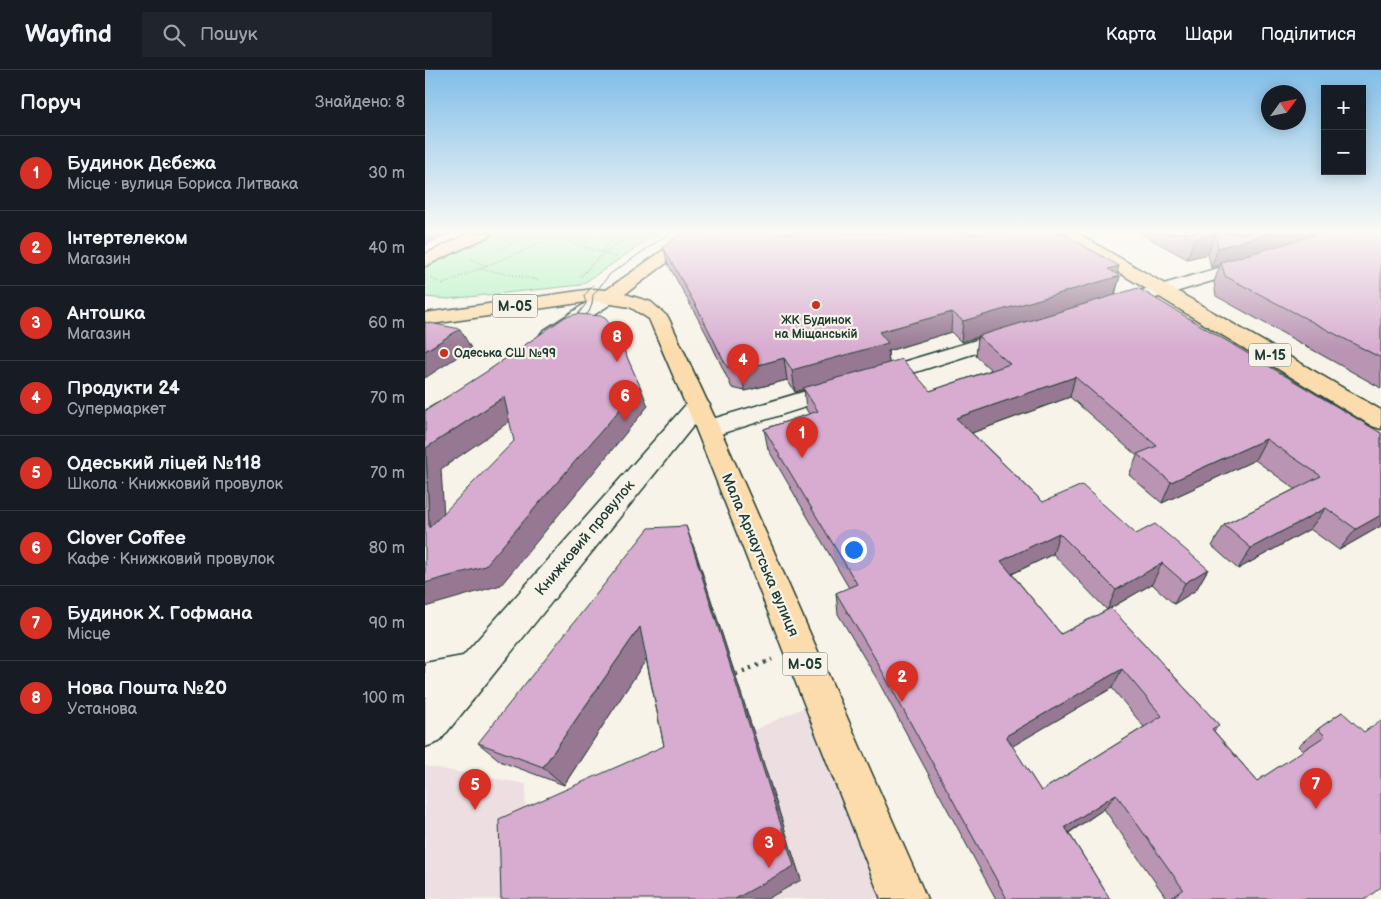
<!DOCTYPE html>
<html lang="uk">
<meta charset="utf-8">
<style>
body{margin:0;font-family:"Balsamiq Sans",sans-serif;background:#20242c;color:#f1f3f6}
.controls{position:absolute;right:15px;top:15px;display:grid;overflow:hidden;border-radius:0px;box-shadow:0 2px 12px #0003}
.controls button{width:45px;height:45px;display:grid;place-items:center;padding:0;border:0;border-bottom:1px solid #363941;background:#171b24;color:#f1f3f6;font:25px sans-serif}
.compass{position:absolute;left:836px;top:15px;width:45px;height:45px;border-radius:50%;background:#171b24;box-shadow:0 2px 12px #0003;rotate:57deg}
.you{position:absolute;left:428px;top:479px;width:18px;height:18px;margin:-12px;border:4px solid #fff;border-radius:50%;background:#1a73e8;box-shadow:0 0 0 8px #1a73e833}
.badge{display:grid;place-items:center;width:32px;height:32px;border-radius:50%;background:#d93025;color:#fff;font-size:16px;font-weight:700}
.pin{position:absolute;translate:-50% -41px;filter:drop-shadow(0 1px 2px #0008)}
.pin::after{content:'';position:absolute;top:26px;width:18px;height:15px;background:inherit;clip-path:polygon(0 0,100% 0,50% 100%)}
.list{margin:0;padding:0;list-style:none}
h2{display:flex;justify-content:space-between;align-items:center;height:65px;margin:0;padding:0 20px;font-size:21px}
h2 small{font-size:16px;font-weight:400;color:#9ea1a6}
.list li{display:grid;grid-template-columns:32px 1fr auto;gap:15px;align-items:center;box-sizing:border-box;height:75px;padding:0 20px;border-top:1px solid #363941}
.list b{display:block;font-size:19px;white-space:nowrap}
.list p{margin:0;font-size:16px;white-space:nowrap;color:#9ea1a6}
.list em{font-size:16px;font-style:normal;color:#9ea1a6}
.icon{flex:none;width:28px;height:28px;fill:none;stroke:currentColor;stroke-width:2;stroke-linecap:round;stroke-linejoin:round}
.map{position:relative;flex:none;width:956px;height:829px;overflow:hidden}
header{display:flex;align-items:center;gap:30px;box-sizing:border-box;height:70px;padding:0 25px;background:#171b24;border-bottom:1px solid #363941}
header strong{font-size:24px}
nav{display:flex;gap:28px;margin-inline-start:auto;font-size:18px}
.search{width:350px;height:45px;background:#20242c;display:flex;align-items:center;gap:12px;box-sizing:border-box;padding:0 18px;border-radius:0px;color:#9ea1a6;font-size:19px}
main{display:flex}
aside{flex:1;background:#171b24}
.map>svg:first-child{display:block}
</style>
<header>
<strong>Wayfind</strong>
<div class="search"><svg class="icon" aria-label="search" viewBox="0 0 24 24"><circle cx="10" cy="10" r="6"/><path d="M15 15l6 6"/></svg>Пошук</div>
<nav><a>Карта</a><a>Шари</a><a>Поділитися</a></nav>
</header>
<main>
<aside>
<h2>Поруч<small>Знайдено: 8</small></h2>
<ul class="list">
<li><span class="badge">1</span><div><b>Будинок Дєбєжа</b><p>Місце · вулиця Бориса Литвака</p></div><em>30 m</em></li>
<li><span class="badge">2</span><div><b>Інтертелеком</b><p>Магазин</p></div><em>40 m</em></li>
<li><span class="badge">3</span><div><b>Антошка</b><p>Магазин</p></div><em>60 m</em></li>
<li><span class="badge">4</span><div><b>Продукти 24</b><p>Супермаркет</p></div><em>70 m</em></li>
<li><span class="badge">5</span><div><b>Одеський ліцей №118</b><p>Школа · Книжковий провулок</p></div><em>70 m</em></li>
<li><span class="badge">6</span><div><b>Clover Coffee</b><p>Кафе · Книжковий провулок</p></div><em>80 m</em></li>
<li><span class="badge">7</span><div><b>Будинок Х. Гофмана</b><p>Місце</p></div><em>90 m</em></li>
<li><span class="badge">8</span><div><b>Нова Пошта №20</b><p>Установа</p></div><em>100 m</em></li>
</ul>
</aside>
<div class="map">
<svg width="956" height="829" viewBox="0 0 956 829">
<rect width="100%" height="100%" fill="#f7f3e8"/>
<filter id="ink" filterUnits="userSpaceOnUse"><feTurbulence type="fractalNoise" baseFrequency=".02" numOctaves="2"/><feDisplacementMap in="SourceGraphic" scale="10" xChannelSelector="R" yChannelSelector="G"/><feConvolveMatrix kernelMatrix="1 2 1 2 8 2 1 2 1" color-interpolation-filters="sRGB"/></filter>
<g filter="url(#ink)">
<path fill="#eddee1" d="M393 631 475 829H0V696L101 714 99 765Z"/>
<path fill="#acf2bd" stroke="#669878" d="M73 163H233L156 215 23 229 0 227V198Z"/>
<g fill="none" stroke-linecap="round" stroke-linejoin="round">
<g stroke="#1f3d34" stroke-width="3">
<path id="minor" d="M828 188 834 189 837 193 834 197 687 241 680 239 677 235 680 231Z
M185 220 192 222 194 226 192 230 132 269 125 271 118 269 115 265 118 261 178 222Z
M588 259 595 261 598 265 595 269 292 365 283 367 274 365 271 359 274 353Z
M273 328 281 330 285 335 281 340 14 672 0 677V629L2 627H0V593L38 586 265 330Z"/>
</g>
<g stroke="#1f3d34" stroke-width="3">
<path id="major" d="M45 163H66L64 166 0 196V184Z
M263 163H282L200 224 226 232 243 247 295 359 502 829H456L271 359 224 249 205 237 168 231 0 255V243L168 219 181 220Z
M632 163H652L956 340V359L947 356 634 166Z"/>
</g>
<path stroke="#1f3d34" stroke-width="2" stroke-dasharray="0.5 2.5" stroke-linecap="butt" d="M110 163 132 167 193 188
M73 179 112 163
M178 181 191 163
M47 190 62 196
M56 199 114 210
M156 206 174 187 211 163
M7 209 18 214 140 163"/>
<path stroke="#1f3d34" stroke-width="4" stroke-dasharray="1 4.5" stroke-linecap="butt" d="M341 592 348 589"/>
<path stroke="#1f3d34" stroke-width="4.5" stroke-dasharray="2 5.5" stroke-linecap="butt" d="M311 604 344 591"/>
<use href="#minor" fill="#f7f3e8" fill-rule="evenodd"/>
<use href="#major" fill="#fcdcac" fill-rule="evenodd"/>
<path stroke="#1f3d34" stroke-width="1" d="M153 244 161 234 159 226 168 215
M151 253 164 242 167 234 168 225 185 204 245 163
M0 340 22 327"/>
</g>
<path fill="#b994b3" stroke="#1f3d34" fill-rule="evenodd" d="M715 163H956V318L791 226 789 212 795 195 786 198 783 184 762 189Z
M238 177 692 204 695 206 690 225 956 363V456L914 480 885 459 813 499 787 476 799 455 870 419 830 390 737 433 704 405 712 386 645 327 547 363 618 432 711 464 783 499 771 520 749 534 727 514 686 538 794 655 789 661 832 711 878 681 873 676 893 659 917 642 941 829H742L679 739 644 763 685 829H571L452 609 413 544 411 523 424 518 343 379 339 359 384 344 381 339 379 319 370 322 362 310 320 321 307 318 282 265 244 196ZM526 262 536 272 553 267 551 286 566 300 505 321 464 293 463 281ZM628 484 682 540 636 564 587 504ZM687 618 719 657 616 721 587 676Z
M270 480 376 810 239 676 221 589 139 715 77 692 53 673Z"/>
<path fill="#967892" stroke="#1f3d34" d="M0 163H25L0 175Z
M846 163H906L796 192 795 195 786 198 793 178Z
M790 164 783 184 762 189 769 169Z
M694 196 691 207 695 206 689 226 536 272 538 251 683 199Z
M527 242 526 262 463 281 464 294 370 322 367 300 454 262Z
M35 259 46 278 0 308V281Z
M359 288 362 310 320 321 315 300Z
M650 307 645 327 530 369 531 348Z
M215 316 223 336 76 515 0 537V513Z
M79 327 91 347 16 399 21 478 4 458 1 378Z
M841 369 830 390 737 433 746 412Z
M901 438 885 459 813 499 826 478Z
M956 445V456L914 480 931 459Z
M261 456 270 480 376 810 342 829H310Z
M634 463 628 484 572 511 576 491Z
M737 493 727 514 682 540 691 520Z
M783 499 771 520 749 534 760 513Z
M215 557 228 579 139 715 118 697Z
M697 599 687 618 576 683 581 666Z
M691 724 679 739 631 771 640 757Z"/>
<path fill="#d7acd0" stroke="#1f3d34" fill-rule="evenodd" d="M257 163H616L622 167 637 163 694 196 683 199 695 206 538 251 527 242 454 262 463 273 367 300 359 288 315 300 302 297 276 245 238 177Z
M758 163H846L793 178 790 164 769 169Z
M898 163H956V288L800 206 796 192Z
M713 218 956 363V445L931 459 901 438 826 478 799 455 896 406 841 369 746 412 712 384 732 376 650 307 531 348 618 432 657 415 711 464 730 454 783 499 760 513 737 493 691 520 634 463 576 491 636 564 686 538 794 655 787 659 832 711 900 666 893 659 917 642 939 662 956 650V817L941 829H745L758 819 691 724 640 757 685 829H582L451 590 411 523 432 514 339 359 393 341 378 318 477 289 505 321 585 294 553 266ZM697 599 737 646 616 721 581 666Z
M152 244 176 246 181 249 193 267 215 316 60 496 0 513V341L61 302 140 247ZM79 327 89 371 4 458 1 378Z
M0 252 35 259 0 281Z
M261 456 369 796 310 829H76L74 749 239 676 215 557 118 697 53 673 224 458Z"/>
</g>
<linearGradient id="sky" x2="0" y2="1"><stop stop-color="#82bee9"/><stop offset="0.58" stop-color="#fbfaf5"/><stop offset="1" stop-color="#fbfaf5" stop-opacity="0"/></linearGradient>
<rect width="956" height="279" fill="url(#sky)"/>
<g fill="#c8321e" stroke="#f7f3e8" stroke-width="2">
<circle cx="391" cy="235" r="5"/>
<circle cx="19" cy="283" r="5"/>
</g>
<g text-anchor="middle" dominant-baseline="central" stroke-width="4.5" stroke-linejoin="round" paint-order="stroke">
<g font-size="12" font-weight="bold" fill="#1f3d34" stroke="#f7f3e8">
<text x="391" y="250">ЖК Будинок<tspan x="391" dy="14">на Міщанській</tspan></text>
<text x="29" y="283" text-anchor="start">Одеська СШ №99</text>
</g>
<g fill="#f7f3e8" stroke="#60746a" stroke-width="1">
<rect x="67.5" y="224.5" width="45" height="23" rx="4"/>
<rect x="824" y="273.5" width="42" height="23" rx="4"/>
<rect x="357.5" y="582.5" width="45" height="23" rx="4"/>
</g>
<g font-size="14" font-weight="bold" fill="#1f3d34">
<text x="90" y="236">М-05</text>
<text x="845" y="285">М-15</text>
<text x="380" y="594">М-05</text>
</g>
<g font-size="15" fill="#1f3d34" stroke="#f7f3e8">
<text transform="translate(160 468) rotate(-50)">Книжковий провулок</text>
<text transform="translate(335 485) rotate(67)">Мала Арнаутська вулиця</text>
</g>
</g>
</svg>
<div class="controls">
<button>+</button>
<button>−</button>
</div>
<svg class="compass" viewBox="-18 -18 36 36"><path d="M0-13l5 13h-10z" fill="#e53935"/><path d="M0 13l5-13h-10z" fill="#9ea1a6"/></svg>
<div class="you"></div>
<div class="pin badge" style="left:377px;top:388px">1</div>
<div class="pin badge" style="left:477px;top:632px">2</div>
<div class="pin badge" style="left:344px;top:798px">3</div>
<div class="pin badge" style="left:318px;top:315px">4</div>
<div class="pin badge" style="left:50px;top:740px">5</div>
<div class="pin badge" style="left:200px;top:351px">6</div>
<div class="pin badge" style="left:891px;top:739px">7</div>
<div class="pin badge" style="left:192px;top:292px">8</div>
</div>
</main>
